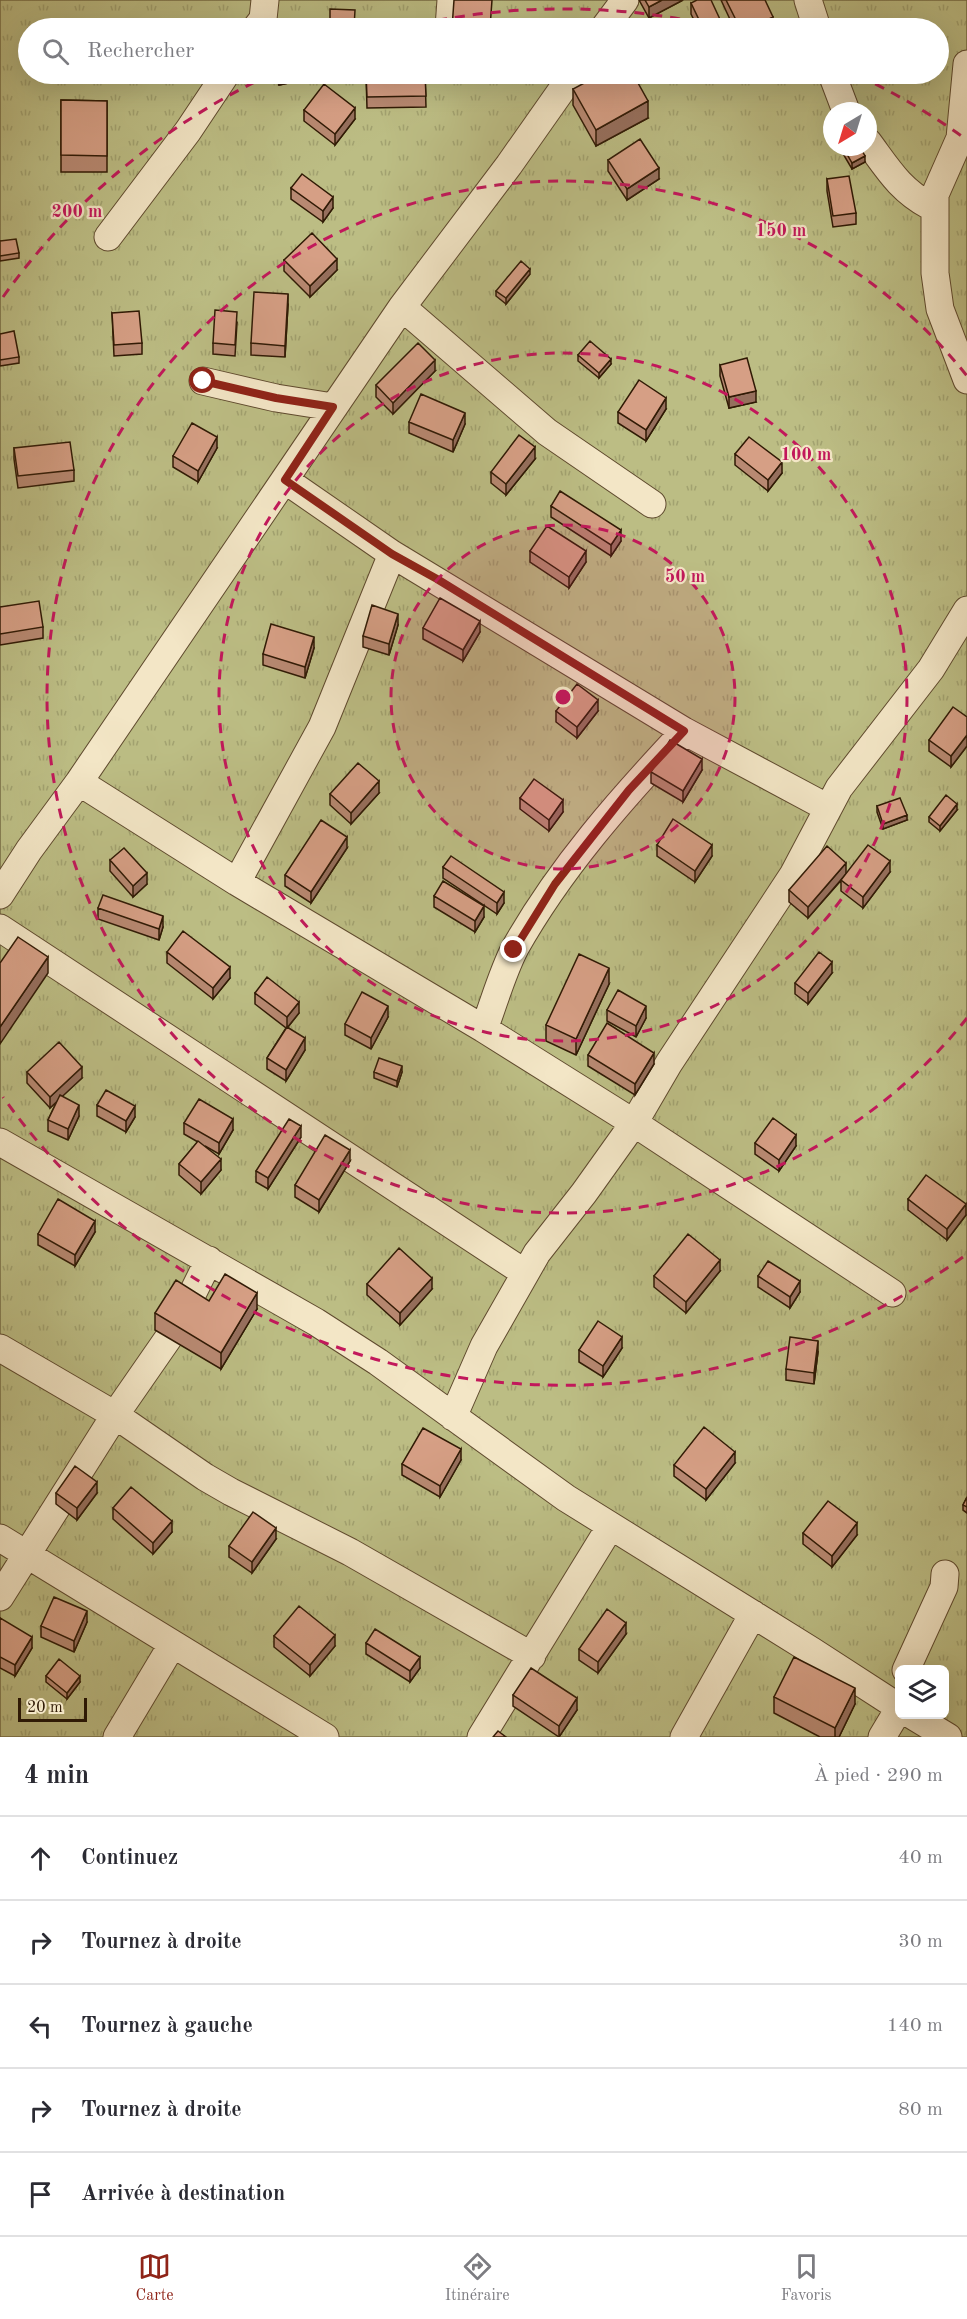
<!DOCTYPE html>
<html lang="fr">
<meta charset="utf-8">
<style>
body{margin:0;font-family:"Old Standard TT",serif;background:#f7f7f7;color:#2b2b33}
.controls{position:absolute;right:18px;bottom:18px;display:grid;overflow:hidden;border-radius:9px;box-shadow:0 6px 24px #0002}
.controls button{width:54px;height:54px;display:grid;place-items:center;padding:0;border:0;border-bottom:2px solid #e1e1e2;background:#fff;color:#2b2b33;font:30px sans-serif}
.compass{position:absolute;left:823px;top:102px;width:54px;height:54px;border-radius:50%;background:#fff;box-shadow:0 6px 24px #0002;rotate:218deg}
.scale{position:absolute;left:18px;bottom:15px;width:69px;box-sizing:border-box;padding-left:6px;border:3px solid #301a05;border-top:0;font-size:16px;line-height:21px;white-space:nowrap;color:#301a05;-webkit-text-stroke:4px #f3e6c6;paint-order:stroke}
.stop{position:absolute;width:18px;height:18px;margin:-14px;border:4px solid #8f2418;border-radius:50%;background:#fff}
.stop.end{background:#8f2418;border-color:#fff;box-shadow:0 2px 6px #0008}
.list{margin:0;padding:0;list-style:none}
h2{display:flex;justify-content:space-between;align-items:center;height:78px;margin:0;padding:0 24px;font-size:26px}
h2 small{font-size:20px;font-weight:400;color:#7c7c81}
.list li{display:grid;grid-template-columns:39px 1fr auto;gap:18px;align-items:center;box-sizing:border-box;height:84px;padding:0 24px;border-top:2px solid #e1e1e2}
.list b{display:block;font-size:22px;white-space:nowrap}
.list em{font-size:20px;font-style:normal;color:#7c7c81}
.icon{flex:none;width:33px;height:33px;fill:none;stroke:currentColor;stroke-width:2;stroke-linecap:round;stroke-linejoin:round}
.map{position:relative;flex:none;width:967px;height:1737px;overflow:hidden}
.search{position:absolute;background:#fff;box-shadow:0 6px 24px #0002;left:18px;right:18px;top:18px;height:66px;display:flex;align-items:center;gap:15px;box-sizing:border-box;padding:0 21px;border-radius:33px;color:#7c7c81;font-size:22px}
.sheet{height:498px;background:#fff}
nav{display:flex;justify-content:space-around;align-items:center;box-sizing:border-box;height:84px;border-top:2px solid #e1e1e2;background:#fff;font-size:16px;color:#7c7c81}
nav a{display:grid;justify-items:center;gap:3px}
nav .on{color:#8f2418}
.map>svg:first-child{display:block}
</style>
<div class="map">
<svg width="967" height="1737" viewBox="0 0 967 1737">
<defs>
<pattern id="grass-tufts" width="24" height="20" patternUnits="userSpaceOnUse" patternTransform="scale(1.5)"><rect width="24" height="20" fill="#bcbd84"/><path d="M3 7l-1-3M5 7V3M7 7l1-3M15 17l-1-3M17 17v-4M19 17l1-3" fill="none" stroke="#a2a270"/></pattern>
</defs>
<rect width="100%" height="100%" fill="#ecd8a7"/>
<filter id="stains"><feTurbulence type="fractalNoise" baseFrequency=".00333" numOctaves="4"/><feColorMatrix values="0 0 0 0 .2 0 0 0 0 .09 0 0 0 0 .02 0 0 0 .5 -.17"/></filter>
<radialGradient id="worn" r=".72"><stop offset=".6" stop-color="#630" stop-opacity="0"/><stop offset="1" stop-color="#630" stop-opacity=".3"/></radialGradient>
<path fill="url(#grass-tufts)" stroke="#766c44" stroke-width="1.5" fill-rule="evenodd" d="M0 0H967V1737H0ZM28 28H938V74H28ZM832 111H868V147H832ZM900 1670H944V1714H900Z"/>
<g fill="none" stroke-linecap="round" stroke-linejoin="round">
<g stroke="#5f4a2e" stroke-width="29">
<path id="minor" d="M808 0 817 28
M256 28 263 19 265 0
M449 28 451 0
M604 28 625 0
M832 74 846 111
M868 142C888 169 900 190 930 206L960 138 967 64
M935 198V273L940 309 967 380
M108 237 188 131 226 74
M402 307 547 432 652 504
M203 381 276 398 333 407
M285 480 392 554 684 731 828 808
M79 782 237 882 484 1029 634 1123 892 1293
M237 882 322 727 392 554
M0 895 29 850 79 782 402 307 509 165 573 74
M0 928 525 1273
M484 1029C494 1003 502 973 515 948 560 868 621 799 684 732
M0 1142 316 1322 378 1362 566 1498 812 1651 900 1708
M0 1348 115 1415 205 1477 231 1492 350 1552 532 1656
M453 1417 484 1346 537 1253 584 1193 634 1123 669 1063 793 875 839 788 931 669 967 610
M0 1538 325 1737
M0 1597 115 1415 176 1327 209 1260
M906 1670 944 1587 945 1574
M910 1714 948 1737
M117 1737 172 1645
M481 1737 610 1527
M684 1737 753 1614
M882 1737 900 1707"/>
</g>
<use href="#minor" stroke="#f3e6c6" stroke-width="27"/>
</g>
<path fill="#b88972" stroke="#301a05" stroke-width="1.5" d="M639 0H683L649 18Z
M721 0H765L773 28H734Z
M691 3 724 28H698L691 14Z
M276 74H312V78L279 85Z
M366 74H425L426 107 367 108Z
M573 89 648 118 596 146 573 105Z
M61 100 107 101V172H61Z
M304 110 355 119 335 145 304 121Z
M842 147 865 162 852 169 842 152Z
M608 160 659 179 627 200 608 171Z
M827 179 856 213V224L833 227 827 191Z
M291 188 333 208 323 222 291 199Z
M0 241 19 253V258L0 261Z
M284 260 337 270 310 297 284 271Z
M530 274 506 304 496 296V291Z
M288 305 285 357 251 355V343Z
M112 313 142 343V354L114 356Z
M237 323 235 356 213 354V343Z
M0 334 19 357V363L0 366Z
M578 355 611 364 599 378 578 361Z
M720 365 756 402 729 408 720 376Z
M435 371 393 414 376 397V385Z
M666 409 646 441 618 423V412Z
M409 422 465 424 453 452 409 433Z
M14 448 74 470V481L18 488 14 459Z
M217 448 198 482 173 467V456Z
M735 454 782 473 768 491 735 465Z
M535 459 506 495 491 483V472Z
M551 506 621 541 611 556 551 517Z
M530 551 586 562 569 588 530 562Z
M0 607 43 627V638L0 645Z
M398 625 389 655 363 647V636Z
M423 628 480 632 463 661 423 639Z
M314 648 305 678 263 665V654Z
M556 711H598L577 738 556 722Z
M967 717V746L951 767 929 751V740Z
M702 770 683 802 651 783V772Z
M379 793 351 824 330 805V794Z
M520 798 563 812 549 831 520 809Z
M877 806 907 820 883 829 877 812Z
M957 810 940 831 929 822V817Z
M657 845 712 856 695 882 657 856Z
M347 848 311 903 285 886V875Z
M110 860 147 884 133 897 110 871Z
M443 867 504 903 497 914 443 878Z
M890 872 863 908 841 891V880L845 876 808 918 789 902V890L846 874Z
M434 896 484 917 475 932 434 907Z
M98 908 163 927 159 940 98 919Z
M167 952 230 978 213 999 167 963Z
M832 973 808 1004 795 994V983Z
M609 984 576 1055 546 1041V1025Z
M255 993 299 1013 288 1027 305 1050 286 1081 267 1069V1058L286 1028 255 1004Z
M607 1010 646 1018 636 1037 607 1021Z
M388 1017 371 1049 345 1035V1024Z
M588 1055 654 1064 635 1095 588 1066Z
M27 1072 82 1078 62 1096 79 1116 68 1140 48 1131V1120L57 1101 50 1108 27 1083Z
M374 1072H402L397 1087 374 1078Z
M97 1105 135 1117 126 1132 97 1116Z
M184 1123 233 1130 219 1154 205 1146 221 1170 201 1194 179 1175V1164L198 1142 184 1134Z
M301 1137 268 1189 256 1182V1171Z
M755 1143 796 1146 779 1171 755 1154Z
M350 1161 319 1212 295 1197V1185Z
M908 1199 966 1215 947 1240 908 1210Z
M95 1232 75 1266 38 1245V1234Z
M720 1271 686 1313 654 1287V1276Z
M758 1276 800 1292 790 1308 758 1287Z
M367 1284 432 1289 400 1325 367 1295Z
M209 1301 257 1309 221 1369 155 1330V1313Z
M622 1348 603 1377 579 1362V1350Z
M818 1352 814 1384 786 1380V1369Z
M461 1460 440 1497 402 1475V1464Z
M735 1463 706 1500 674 1476V1465Z
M56 1493H97L77 1520 56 1504Z
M967 1497V1513L963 1510V1505Z
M113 1508 172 1532 153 1554 113 1519Z
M803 1533 857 1535 832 1567 803 1544Z
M276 1539 252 1573 229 1557V1546Z
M0 1618 32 1648 15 1676 0 1668Z
M87 1622 74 1652 41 1637V1626Z
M626 1634 598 1673 579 1660V1649Z
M274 1636 335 1646 310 1676 274 1647Z
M366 1643 420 1668 410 1682 366 1654Z
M46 1676 80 1682 67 1699 46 1682Z
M513 1695 577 1710 559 1737 513 1706Z
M774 1697 855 1704 839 1737H820L774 1713Z"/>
<path fill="#966f5d" stroke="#301a05" stroke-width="1.5" d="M662 0H683L649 18V7Z
M773 17V28H750Z
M279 74H312V78L279 85Z
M648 101V118L596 146V130Z
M355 108V119L335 145V134Z
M865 156V162L852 169V163Z
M659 168V179L627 200V189Z
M333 197V208L323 222V211Z
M337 259V270L310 297V286Z
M530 269V274L506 304V298Z
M288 294V305L285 357V346Z
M611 359V364L599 378V373Z
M435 360V371L393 414V403Z
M756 391V402L729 408V397Z
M666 398V409L646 441V430Z
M465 413V424L453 452V440Z
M217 437V448L198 482V471Z
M535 447V459L506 495V484Z
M782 462V473L768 491V480Z
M621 530V541L611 556V545Z
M586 551V562L569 588V577Z
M398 614V625L389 655V644Z
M480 621V632L463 661V650Z
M314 637V648L305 678V667Z
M598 700V711L577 738V727Z
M967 735V746L951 767V756Z
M702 759V770L683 802V791Z
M379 781V793L351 824V813Z
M563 800V812L549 831V820Z
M957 804V810L940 831V826Z
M907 815V820L883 829V824Z
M347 837V848L311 903V892Z
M712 845V856L695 882V871Z
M890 861V872L863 908V897Z
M846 863V874L808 918V907Z
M147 873V884L133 897V886Z
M504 892V903L497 914V903Z
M484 906V917L475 932V921Z
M163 916V927L159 940V929Z
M48 957V973L0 1044V1027Z
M832 962V973L808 1004V993Z
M230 967V978L213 999V988Z
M609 968V984L576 1055V1039Z
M299 1002V1013L287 1028V1017Z
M388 1006V1017L371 1049V1038Z
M646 1006V1018L636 1037V1026Z
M305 1038V1050L286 1081V1070Z
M654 1053V1064L635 1095V1084Z
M402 1066V1072L397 1087V1081Z
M82 1067V1078L50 1108V1097Z
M79 1105V1116L68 1140V1129Z
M135 1106V1117L126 1132V1121Z
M233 1119V1130L219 1154V1143Z
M301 1126V1137L268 1189V1178Z
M796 1135V1146L779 1171V1160Z
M350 1150V1161L319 1212V1200Z
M221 1159V1170L201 1194V1182Z
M966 1204V1215L947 1240V1229Z
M95 1221V1232L75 1266V1255Z
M720 1260V1271L686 1313V1302Z
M432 1278V1289L400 1325V1313Z
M800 1281V1292L790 1308V1297Z
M257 1293V1309L221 1369V1353Z
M622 1337V1348L603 1377V1366Z
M818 1341V1352L814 1384V1373Z
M461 1449V1460L440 1497V1486Z
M735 1452V1463L706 1500V1489Z
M97 1482V1493L77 1520V1508Z
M172 1521V1532L153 1554V1543Z
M857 1523V1535L832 1567V1556Z
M276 1528V1539L252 1573V1562Z
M87 1611V1622L74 1652V1641Z
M626 1623V1634L598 1673V1662Z
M335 1635V1646L310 1676V1665Z
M32 1637V1648L15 1676V1665Z
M420 1657V1668L410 1682V1671Z
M80 1676V1682L67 1699V1693Z
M855 1688V1704L839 1737H835V1728Z
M577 1698V1710L559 1737V1726Z"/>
<path fill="#d69f85" stroke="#301a05" stroke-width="1.5" d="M454 0H492L490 28H452Z
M645 0H662L649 7Z
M697 0H711L724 28H703L691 3Z
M726 0H765L773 17 750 28H740Z
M330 9 355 10 354 28H330Z
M366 74H425L426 96 367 97Z
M601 74H633L648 101 596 130 573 89Z
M324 84 355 108 335 134 304 110Z
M61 100 107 101V156L61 155Z
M640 139 659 168 627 189 608 160Z
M843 147H860L865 156 852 163Z
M302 174 333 197 323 211 291 188Z
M849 176 856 213 833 216 827 179Z
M312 233 337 259 310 286 284 260Z
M16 239 19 253 0 256V241Z
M521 261 530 269 506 298 496 291Z
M254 292 288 294 285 346 251 343Z
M215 310 237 312 235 345 213 343Z
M139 311 142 343 114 345 112 313Z
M14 331 19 357 0 360V334Z
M590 341 611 359 599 373 578 355Z
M418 343 435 360 393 403 376 385Z
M747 358 756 391 729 397 720 365Z
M639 380 666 398 646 430 618 412Z
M421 394 465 413 453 440 409 422Z
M192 423 217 437 198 471 173 456Z
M519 435 535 447 506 484 491 472Z
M749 437 782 462 768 480 735 454Z
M70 442 74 470 18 476 14 448Z
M560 491 621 530 611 545 551 506Z
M547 526 586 551 569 577 530 551Z
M440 598 480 621 463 650 423 628Z
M39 601 43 627 0 634V607Z
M372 605 398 614 389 644 363 636Z
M271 624 314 637 305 667 263 654Z
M577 684 598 700 577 727 556 711Z
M953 707 967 717V735L951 756 929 740Z
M670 740 702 759 683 791 651 772Z
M358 763 379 781 351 813 330 794Z
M534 779 563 800 549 820 520 798Z
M946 795 957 804 940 826 929 817Z
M900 798 907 815 883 824 877 806Z
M673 819 712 845 695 871 657 845Z
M321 820 347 837 311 892 285 875Z
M868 845 890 861 863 897 841 880Z
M827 846 846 863 808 907 789 890Z
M124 848 147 873 133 886 110 860Z
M451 856 504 892 497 903 443 867Z
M443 881 484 906 475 921 434 896Z
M103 895 163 916 159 929 98 908Z
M183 931 230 967 213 988 167 952Z
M18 937 48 957 0 1027V963Z
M819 952 832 962 808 993 795 983Z
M579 954 609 968 576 1039 546 1025Z
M267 977 299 1002 287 1017 255 993Z
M618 990 646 1006 636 1026 607 1010Z
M362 992 388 1006 371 1038 345 1024Z
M607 1023 654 1053 635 1084 588 1055Z
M287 1027 305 1038 286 1070 267 1058Z
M59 1042 82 1067 50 1097 27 1072Z
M379 1058 402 1066 397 1081 374 1072Z
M106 1090 135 1106 126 1121 97 1105Z
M60 1095 79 1105 68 1129 48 1120Z
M199 1099 233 1119 219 1143 184 1123Z
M773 1118 796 1135 779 1160 755 1143Z
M289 1119 301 1126 268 1178 256 1171Z
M325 1135 350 1150 319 1200 295 1185Z
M198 1141 221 1159 201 1182 179 1164Z
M926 1175 966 1204 947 1229 908 1199Z
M58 1199 95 1221 75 1255 38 1234Z
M688 1234 720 1260 686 1302 654 1276Z
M399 1248 432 1278 400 1313 367 1284Z
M768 1261 800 1281 790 1297 758 1276Z
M225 1274 257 1293 221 1353 155 1313 176 1280 209 1301Z
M598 1321 622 1337 603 1366 579 1350Z
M790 1337 818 1341 814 1373 786 1369Z
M704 1427 735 1452 706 1489 674 1465Z
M423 1428 461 1449 440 1486 402 1464Z
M75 1466 97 1482 77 1508 56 1493Z
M131 1487 172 1521 153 1543 113 1508Z
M967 1497V1507L963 1505Z
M828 1501 857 1523 832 1556 803 1533Z
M253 1512 276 1528 252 1562 229 1546Z
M54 1597 87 1611 74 1641 41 1626Z
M299 1606 335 1635 310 1665 274 1636Z
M607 1609 626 1623 598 1662 579 1649Z
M0 1618 32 1637 15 1665 0 1657Z
M375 1629 420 1657 410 1671 366 1643Z
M794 1657 855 1688 835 1728 774 1697Z
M59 1659 80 1676 67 1693 46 1676Z
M531 1668 577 1698 559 1726 513 1695Z
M498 1731 506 1737H493Z"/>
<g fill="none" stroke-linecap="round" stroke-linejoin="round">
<path stroke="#8f2418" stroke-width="8" d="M203 381 276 398 333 407 285 480 392 554 437 579 684 731 629 790 555 884 514 950"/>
</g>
<circle cx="563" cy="697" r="172" fill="#c2185b" fill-opacity=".12"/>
<g fill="none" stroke="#c2185b" stroke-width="3" stroke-dasharray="10 8">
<circle cx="563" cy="697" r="172"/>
<circle cx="563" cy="697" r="344"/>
<path d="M967 1018A516 516 0 1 1 967 376"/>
<path d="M963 1257A688 688 0 0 1 3 1097M3 297A688 688 0 0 1 267 76M402 28A688 688 0 0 1 724 28M859 76A688 688 0 0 1 963 137"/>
</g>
<circle cx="563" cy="697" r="9" fill="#c2185b" stroke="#f3e6c6" stroke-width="3"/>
<g font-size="18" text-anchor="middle" font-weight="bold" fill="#c2185b" stroke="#f3e6c6" stroke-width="4.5" stroke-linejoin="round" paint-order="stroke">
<text x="77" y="217">200 m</text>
<text x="781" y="236">150 m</text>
<text x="806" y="460">100 m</text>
<text x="685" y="582">50 m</text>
</g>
<rect width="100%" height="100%" filter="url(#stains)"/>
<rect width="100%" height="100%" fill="url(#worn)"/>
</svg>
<div class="controls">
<button><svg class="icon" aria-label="layers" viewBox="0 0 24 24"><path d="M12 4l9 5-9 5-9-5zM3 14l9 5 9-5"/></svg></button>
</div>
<svg class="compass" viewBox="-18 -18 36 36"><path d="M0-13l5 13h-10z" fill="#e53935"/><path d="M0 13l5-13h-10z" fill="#7c7c81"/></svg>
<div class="scale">20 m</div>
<div class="stop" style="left:203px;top:381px"></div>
<div class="stop end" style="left:514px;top:950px"></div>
<div class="search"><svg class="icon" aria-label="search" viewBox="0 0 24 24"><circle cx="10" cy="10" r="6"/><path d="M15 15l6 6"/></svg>Rechercher</div>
</div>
<section class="sheet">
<h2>4 min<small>À pied · 290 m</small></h2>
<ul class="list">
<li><svg class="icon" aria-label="ahead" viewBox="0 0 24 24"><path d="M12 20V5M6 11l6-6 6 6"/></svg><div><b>Continuez</b></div><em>40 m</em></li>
<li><svg class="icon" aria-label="right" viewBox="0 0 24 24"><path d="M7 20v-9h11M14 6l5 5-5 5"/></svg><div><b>Tournez à droite</b></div><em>30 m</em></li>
<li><svg class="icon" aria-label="left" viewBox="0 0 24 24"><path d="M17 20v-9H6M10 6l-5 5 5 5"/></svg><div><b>Tournez à gauche</b></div><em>140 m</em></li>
<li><svg class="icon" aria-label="right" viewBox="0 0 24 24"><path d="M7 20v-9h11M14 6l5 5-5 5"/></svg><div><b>Tournez à droite</b></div><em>80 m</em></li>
<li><svg class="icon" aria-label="arrive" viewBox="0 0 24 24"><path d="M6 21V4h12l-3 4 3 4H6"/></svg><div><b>Arrivée à destination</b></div></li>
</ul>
</section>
<nav>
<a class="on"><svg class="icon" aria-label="map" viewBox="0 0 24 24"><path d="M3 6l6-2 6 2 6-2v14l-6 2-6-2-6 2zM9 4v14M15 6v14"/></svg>Carte</a>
<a><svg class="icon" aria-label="directions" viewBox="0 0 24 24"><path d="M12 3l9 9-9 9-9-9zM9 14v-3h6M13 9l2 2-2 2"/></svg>Itinéraire</a>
<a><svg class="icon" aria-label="saved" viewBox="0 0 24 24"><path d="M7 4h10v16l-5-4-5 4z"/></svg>Favoris</a>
</nav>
